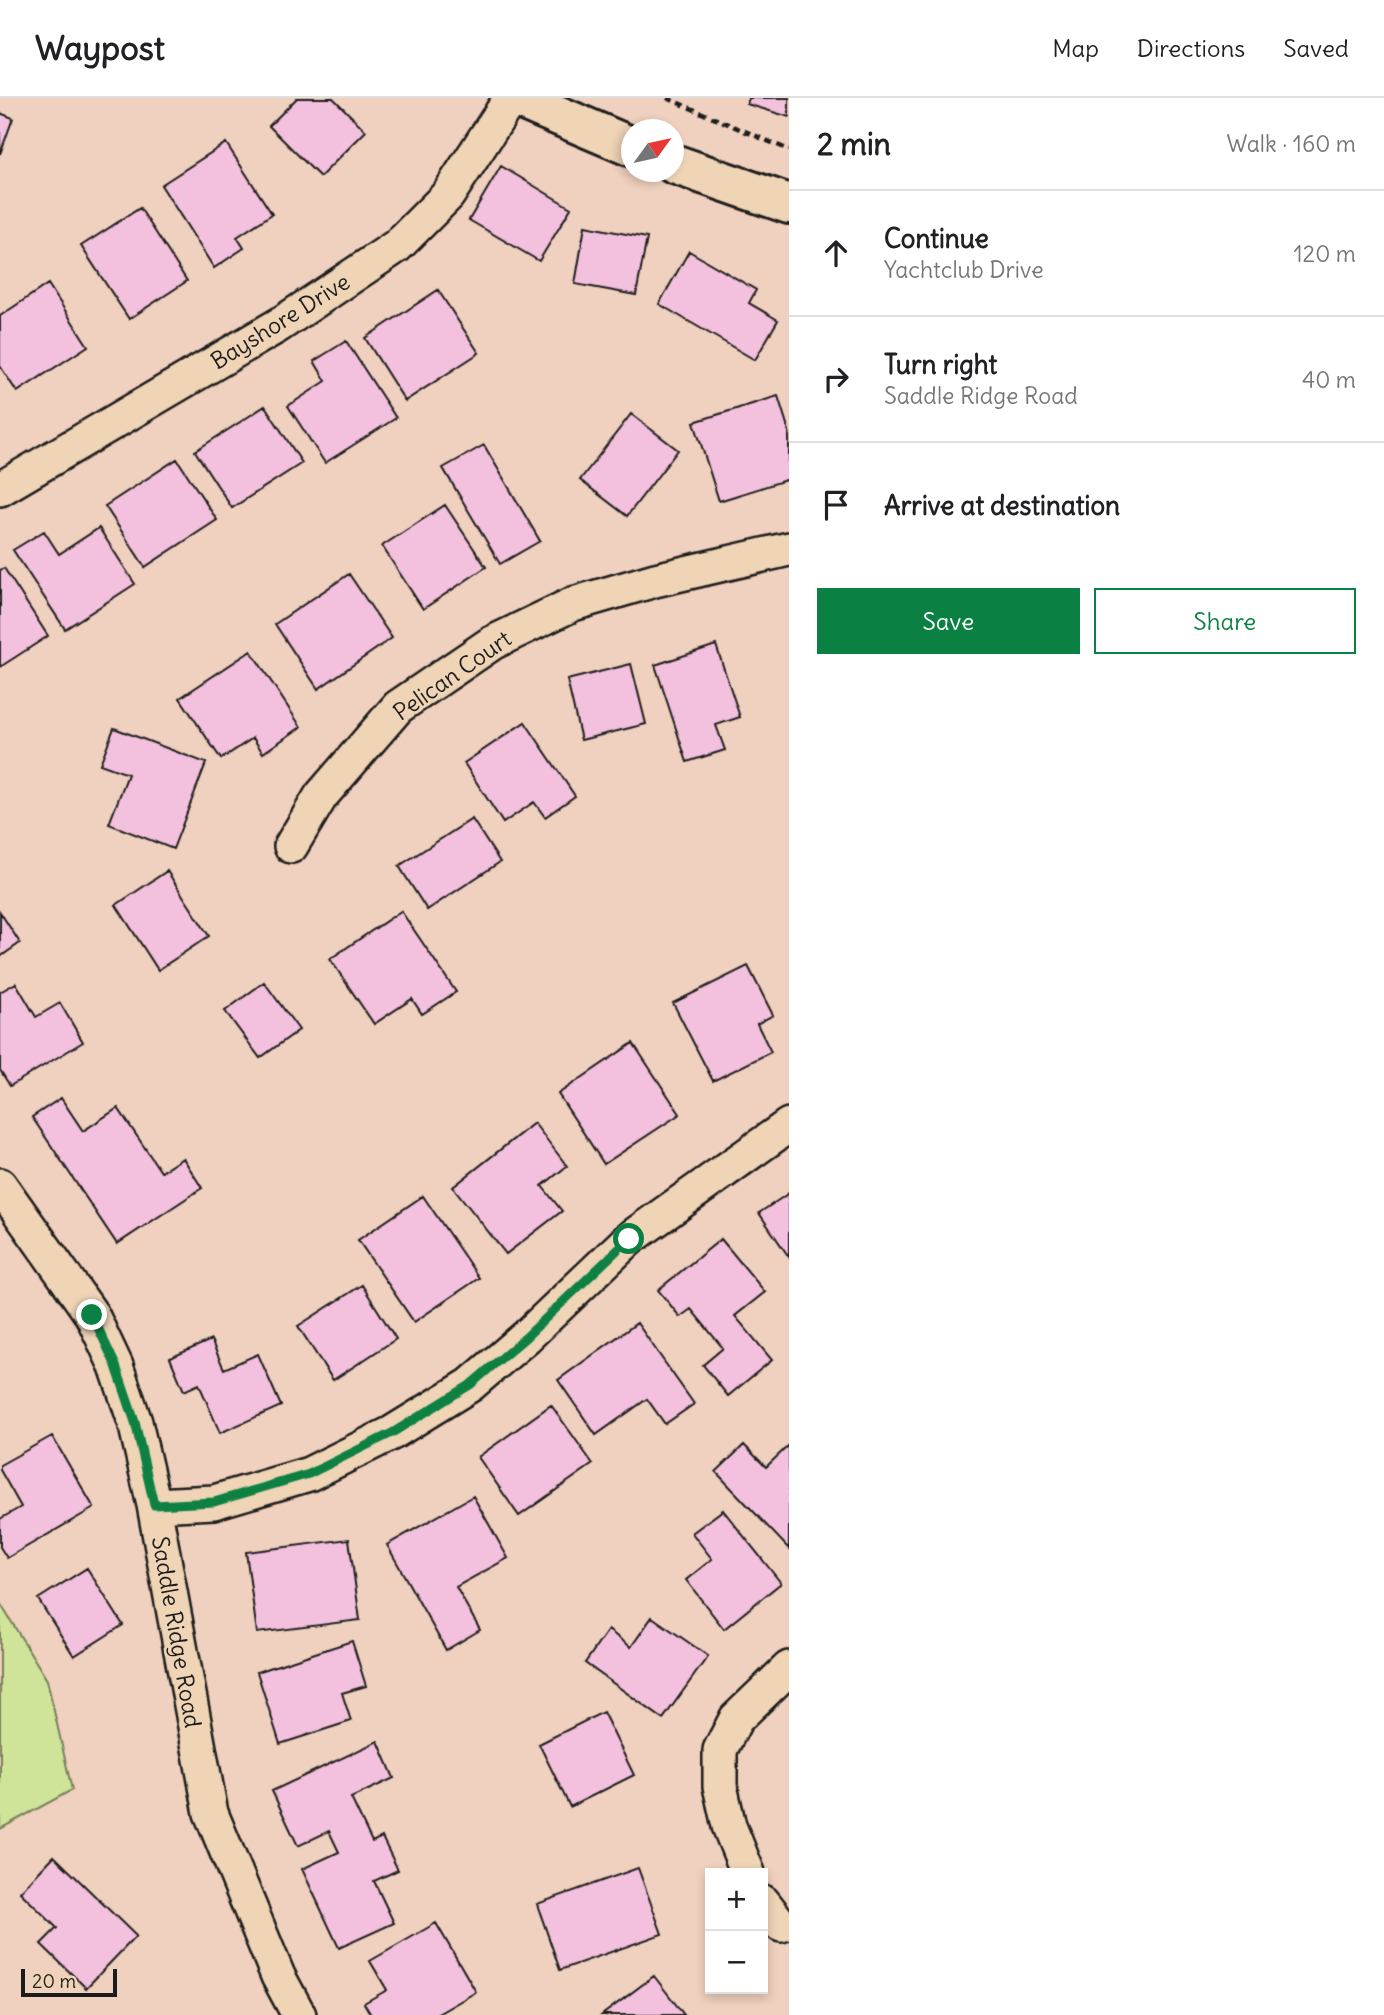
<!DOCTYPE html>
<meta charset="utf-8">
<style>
body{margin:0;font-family:Delius,sans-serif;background:#f2f2f2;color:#202124}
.controls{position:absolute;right:21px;bottom:21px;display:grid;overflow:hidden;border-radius:0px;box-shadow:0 4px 10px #0003}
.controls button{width:63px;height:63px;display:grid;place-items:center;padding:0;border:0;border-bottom:2px solid #e0e0e0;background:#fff;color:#202124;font:35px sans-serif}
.compass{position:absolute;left:621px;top:21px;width:63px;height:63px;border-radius:50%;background:#fff;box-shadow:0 4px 10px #0003;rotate:57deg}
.scale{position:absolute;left:21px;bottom:18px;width:96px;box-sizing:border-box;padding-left:7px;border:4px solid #1c1c1c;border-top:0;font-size:19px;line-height:24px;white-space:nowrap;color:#1c1c1c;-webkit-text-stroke:5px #efd4b6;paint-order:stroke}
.stop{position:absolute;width:21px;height:21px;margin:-16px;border:5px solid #0b8043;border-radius:50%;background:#fff}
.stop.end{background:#0b8043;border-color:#fff;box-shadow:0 2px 7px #0008}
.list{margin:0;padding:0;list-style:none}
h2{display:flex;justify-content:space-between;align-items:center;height:91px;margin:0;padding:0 28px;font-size:30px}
h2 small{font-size:23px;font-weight:400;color:#757577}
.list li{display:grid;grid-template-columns:46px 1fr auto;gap:21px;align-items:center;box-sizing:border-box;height:126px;padding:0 28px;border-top:2px solid #e0e0e0}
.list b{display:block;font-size:26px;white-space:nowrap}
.list p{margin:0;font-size:23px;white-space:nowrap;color:#757577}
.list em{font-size:23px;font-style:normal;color:#757577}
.actions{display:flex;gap:14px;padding:21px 28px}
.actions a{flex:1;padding:16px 0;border:2px solid #0b8043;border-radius:0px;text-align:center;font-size:24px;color:#0b8043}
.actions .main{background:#0b8043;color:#fff}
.icon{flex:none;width:38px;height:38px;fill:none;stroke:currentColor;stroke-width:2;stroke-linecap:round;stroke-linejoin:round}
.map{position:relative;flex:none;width:789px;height:1917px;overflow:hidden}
header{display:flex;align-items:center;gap:42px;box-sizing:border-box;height:98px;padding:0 35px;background:#fff;border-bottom:2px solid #e0e0e0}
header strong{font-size:33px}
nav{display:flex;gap:38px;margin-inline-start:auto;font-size:24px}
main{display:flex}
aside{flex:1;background:#fff}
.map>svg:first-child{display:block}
</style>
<header>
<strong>Waypost</strong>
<nav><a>Map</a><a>Directions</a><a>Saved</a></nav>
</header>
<main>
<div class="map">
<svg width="789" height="1917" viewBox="0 0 789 1917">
<rect width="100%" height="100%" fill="#f0d0be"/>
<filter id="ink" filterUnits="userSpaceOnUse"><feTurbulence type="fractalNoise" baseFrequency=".0143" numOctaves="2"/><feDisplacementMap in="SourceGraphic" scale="14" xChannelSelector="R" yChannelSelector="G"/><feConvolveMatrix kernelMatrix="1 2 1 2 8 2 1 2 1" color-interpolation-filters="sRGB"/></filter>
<g filter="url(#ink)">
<path fill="#cfe499" stroke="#76805a" stroke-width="2" d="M0 1505 47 1582 72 1692 0 1731Z"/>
<path fill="#f3c0dd" stroke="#1c1c1c" stroke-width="2" d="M297 0H333L366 33 320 79 269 28Z
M749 0H789V19L747 6Z
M0 15 13 20 0 56Z
M226 45 272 116 237 139 244 150 214 170 161 87Z
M501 68 571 110 539 163 469 122Z
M140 110 187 183 129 221 81 148Z
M585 128 647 140 636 197 575 186Z
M689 153 756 192 749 205 778 222 755 262 659 206Z
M48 186 88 248 17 294 0 268V218Z
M438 192 479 255 405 303 365 240Z
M346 243 396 320 325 365 288 308 326 283 314 263Z
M778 298 789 333V381L719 403 694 324Z
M265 308 302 365 232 410 195 353Z
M631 316 678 352 627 418 580 382Z
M484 347 540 443 500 466 443 370Z
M177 361 217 422 145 469 105 408Z
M445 407 486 469 423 511 382 448Z
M99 430 135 486 65 531 13 452 44 433 59 456Z
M4 470 48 538 0 569V472Z
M349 476 392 540 318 591 275 526Z
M716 547 740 619 716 627 725 652 687 664 655 567Z
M251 553 301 629 263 655 253 640 221 661 180 600Z
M631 566 646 626 581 642 567 582Z
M525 624 575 698 545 719 534 704 503 725 464 665Z
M114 630 206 665 173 751 109 726 128 676 100 666Z
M472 721 500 764 427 812 399 768Z
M167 773 209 838 158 872 116 807Z
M401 813 456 894 422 916 412 901 374 926 330 861Z
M0 814 20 845 0 859Z
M748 868 773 917 757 926 771 954 713 983 673 905Z
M264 884 299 932 260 960 225 913Z
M16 885 36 919 60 905 83 944 10 988 0 972V894Z
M633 945 680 1016 604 1066 558 996Z
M61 1000 83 1033 118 1010 161 1074 183 1060 202 1090 117 1146 32 1019Z
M534 1025 567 1068 542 1088 562 1113 506 1156 453 1089Z
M789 1095V1159L759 1115Z
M423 1098 479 1180 414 1224 358 1142Z
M721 1141 765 1194 735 1218 772 1262 728 1298 703 1267 723 1250 691 1211 680 1219 658 1192Z
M362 1187 396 1241 333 1282 298 1228Z
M637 1225 694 1306 665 1326 647 1301 596 1337 558 1282Z
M211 1242 224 1271 258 1256 281 1308 220 1335 199 1286 184 1293 170 1260Z
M551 1307 593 1366 519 1418 478 1359Z
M52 1338 94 1410 7 1460 0 1449V1421L21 1409 0 1372V1367Z
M744 1347 766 1369 789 1347V1451L716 1374Z
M473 1398 508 1460 456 1489 480 1532 446 1552 387 1447Z
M723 1412 781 1485 724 1531 686 1482 712 1461 692 1435Z
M349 1441 360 1522 257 1535 246 1454Z
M87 1470 123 1527 74 1558 38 1501Z
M652 1519 708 1558 663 1621 585 1565 608 1532 631 1549Z
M352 1543 366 1588 342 1595 351 1623 280 1646 257 1574Z
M603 1614 634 1677 570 1709 539 1646Z
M378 1643 394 1680 351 1700 372 1744 382 1739 398 1772 374 1783 394 1825 339 1850 302 1771 339 1754 329 1733 298 1748 272 1693Z
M54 1758 136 1838 86 1890 41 1846 57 1830 20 1794Z
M638 1770 662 1836 560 1872 537 1806Z
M436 1825 476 1894 436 1917H371L364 1905 387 1892 370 1863Z
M654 1878 684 1917H602Z"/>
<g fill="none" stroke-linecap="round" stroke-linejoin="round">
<g stroke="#1c1c1c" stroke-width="38">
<path id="street" d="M0 391 279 227 397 148 448 97 511 0
M291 748 321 698 398 609 492 545 573 506 655 482 789 451
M0 1087 92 1217 116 1268 135 1324 154 1407 211 1715 278 1878 299 1917
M154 1407 214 1404 309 1376 392 1335 470 1287 526 1239 629 1141 789 1027
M748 1775 729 1728 720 1688V1652L736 1621 789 1570
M763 1804 781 1827"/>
</g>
<g stroke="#1c1c1c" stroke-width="44">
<path id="secondary" d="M517 0 632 49
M674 66 789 106"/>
</g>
<path stroke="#1c1c1c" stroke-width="4.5" stroke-dasharray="7 5" stroke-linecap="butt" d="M667 0 789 52"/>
<use href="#street" stroke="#efd4b6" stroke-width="33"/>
<use href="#secondary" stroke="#efd4b6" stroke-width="38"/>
</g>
</g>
<g fill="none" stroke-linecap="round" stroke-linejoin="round" filter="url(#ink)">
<path stroke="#0b8043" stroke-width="9" d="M92 1217 116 1268 135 1324 154 1407 214 1404 309 1376 392 1335 470 1287 526 1239 629 1141"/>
</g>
<g text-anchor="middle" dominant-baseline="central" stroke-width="5" stroke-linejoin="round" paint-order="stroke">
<g font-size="23" fill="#1c1c1c" stroke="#efd4b6">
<text transform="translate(280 223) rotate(-32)">Bayshore Drive</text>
<text transform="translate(452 577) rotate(-35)">Pelican Court</text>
<text transform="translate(177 1534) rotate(80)">Saddle Ridge Road</text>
</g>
</g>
</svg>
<div class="controls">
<button>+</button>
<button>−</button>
</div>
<svg class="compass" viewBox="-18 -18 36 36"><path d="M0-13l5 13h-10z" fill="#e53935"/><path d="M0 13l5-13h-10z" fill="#757577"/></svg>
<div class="scale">20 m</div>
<div class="stop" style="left:629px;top:1141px"></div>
<div class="stop end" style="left:92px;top:1217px"></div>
</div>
<aside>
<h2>2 min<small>Walk · 160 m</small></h2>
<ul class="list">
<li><svg class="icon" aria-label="ahead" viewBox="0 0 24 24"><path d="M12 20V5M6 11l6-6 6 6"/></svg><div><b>Continue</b><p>Yachtclub Drive</p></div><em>120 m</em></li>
<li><svg class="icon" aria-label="right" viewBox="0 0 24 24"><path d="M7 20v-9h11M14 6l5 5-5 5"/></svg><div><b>Turn right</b><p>Saddle Ridge Road</p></div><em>40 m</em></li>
<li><svg class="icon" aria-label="arrive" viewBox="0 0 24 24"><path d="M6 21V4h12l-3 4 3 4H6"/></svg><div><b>Arrive at destination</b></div></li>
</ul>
<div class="actions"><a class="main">Save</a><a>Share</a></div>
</aside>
</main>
